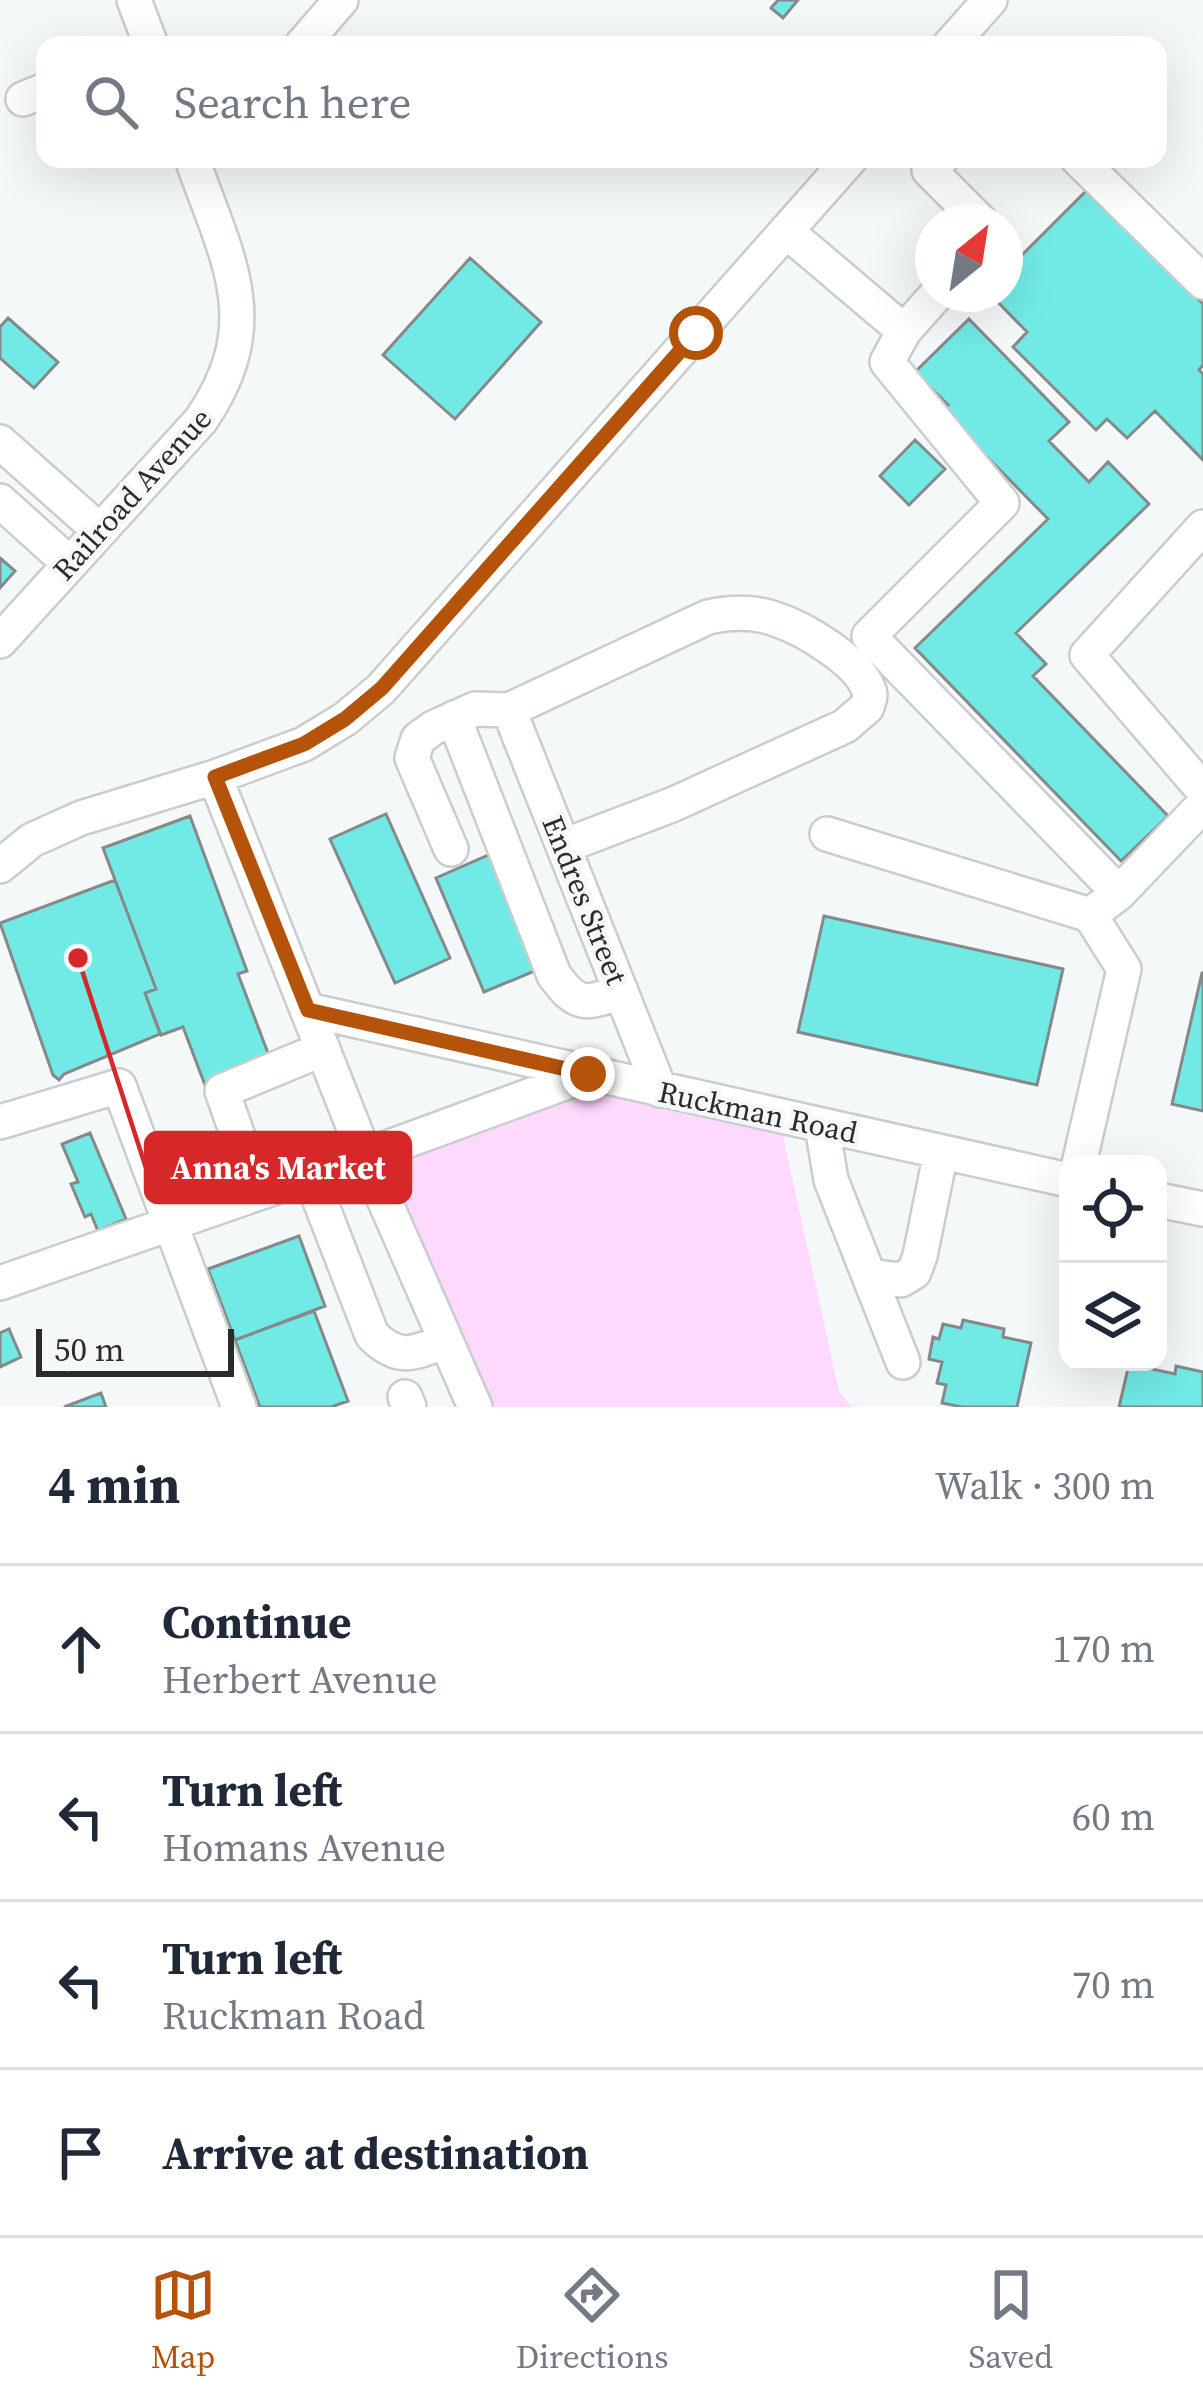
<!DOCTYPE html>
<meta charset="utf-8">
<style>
body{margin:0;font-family:"Source Serif 4",serif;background:#f6f6f7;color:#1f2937}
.controls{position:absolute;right:36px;bottom:36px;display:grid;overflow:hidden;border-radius:24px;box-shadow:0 12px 48px #0002}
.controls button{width:108px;height:108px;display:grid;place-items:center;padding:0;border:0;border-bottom:3px solid #e0e1e3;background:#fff;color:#1f2937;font:60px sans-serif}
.compass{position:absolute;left:915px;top:204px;width:108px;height:108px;border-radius:50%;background:#fff;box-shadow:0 12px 48px #0002;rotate:30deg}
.scale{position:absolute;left:36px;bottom:30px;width:198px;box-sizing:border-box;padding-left:12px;border:6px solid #2a2b2b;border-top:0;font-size:33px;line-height:42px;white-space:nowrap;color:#2a2b2b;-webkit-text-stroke:9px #f4f8f8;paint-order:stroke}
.stop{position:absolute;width:36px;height:36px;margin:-27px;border:9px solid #b45309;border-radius:50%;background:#fff}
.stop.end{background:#b45309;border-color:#fff;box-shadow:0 3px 12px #0008}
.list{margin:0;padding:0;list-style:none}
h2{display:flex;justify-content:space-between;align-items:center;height:156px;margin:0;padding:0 48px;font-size:51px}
h2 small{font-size:39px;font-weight:400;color:#747a83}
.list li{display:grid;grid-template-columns:78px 1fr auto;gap:36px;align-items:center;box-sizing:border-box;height:168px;padding:0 48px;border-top:3px solid #e0e1e3}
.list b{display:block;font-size:45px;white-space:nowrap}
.list p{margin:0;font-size:39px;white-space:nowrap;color:#747a83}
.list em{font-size:39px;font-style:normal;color:#747a83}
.icon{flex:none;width:66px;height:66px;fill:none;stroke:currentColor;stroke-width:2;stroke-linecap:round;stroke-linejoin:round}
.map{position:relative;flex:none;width:1203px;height:1407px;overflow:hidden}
.search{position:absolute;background:#fff;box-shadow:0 12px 48px #0002;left:36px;right:36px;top:36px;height:132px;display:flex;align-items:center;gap:30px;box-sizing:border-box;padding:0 42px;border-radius:24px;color:#747a83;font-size:45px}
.sheet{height:828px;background:#fff}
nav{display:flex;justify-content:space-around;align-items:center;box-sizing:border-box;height:168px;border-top:3px solid #e0e1e3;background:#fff;font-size:33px;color:#747a83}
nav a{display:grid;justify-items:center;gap:6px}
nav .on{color:#b45309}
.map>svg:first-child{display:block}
</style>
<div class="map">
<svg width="1203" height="1407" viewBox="0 0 1203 1407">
<rect width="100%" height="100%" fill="#f4f8f8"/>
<path fill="#fed9fd" d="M591 1086 781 1127 839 1391 852 1407H478L375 1165Z"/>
<path fill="#71eae6" stroke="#858989" stroke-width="3" d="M778 0H798L783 18 771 8Z
M1088 189 1203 304V365L1199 370 1203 374V460L1155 411 1127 438 1107 419 1096 430 1013 347 1027 332 990 294H1005V272Z
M470 258 541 322 455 419 383 355Z
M8 318 58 362 34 388 0 358V327Z
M969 319 1069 422 1049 441 1089 482 1108 462 1149 504 1016 633 1046 664 1033 676 1168 816 1121 861 915 648 1048 519 942 411 948 405 915 372Z
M915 440 945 469 909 505 880 476Z
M0 558 15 571 0 588Z
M386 814 450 958 395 983 330 839Z
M190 816 247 971 238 974 271 1061 205 1085 183 1027 161 1035 145 993 156 989 103 848Z
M493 853 542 968 484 992 436 878Z
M115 880 156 989 145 993 160 1034 64 1074 59 1080 53 1075 0 923Z
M824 916 1063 969 1037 1085 798 1032Z
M1202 973H1203V1111L1172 1104Z
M90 1133 126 1219 98 1231 91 1214 85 1217 71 1184 78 1182 62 1144Z
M299 1236 325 1306 235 1340 208 1269Z
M314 1311 348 1401 331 1407H260L235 1340Z
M963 1320 1004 1329 1003 1337 1031 1343 1017 1407H962L942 1403 946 1385 937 1383 942 1362 929 1359 933 1337 939 1339 943 1324 961 1328Z
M9 1329 21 1357 0 1367V1333Z
M1129 1364 1175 1374 1176 1366 1203 1372V1407H1119Z
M101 1393 106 1407H64Z"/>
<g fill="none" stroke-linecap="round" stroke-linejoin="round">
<g stroke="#c9cdcd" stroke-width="38">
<path id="minor" d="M134 0 151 45
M302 45 341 0
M950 45 990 0
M23 99 45 90
M941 159 929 170 981 222
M1078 159 1203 282
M786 231 904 331 937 294
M904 331 887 362 1002 503 869 636 1119 893 1203 805
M0 442 100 531
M0 501 70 564
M1203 527 1087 655 1203 790
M0 641 201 420C268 322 227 259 192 159
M509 710 660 1090
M454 718 554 975C577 1007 586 1005 621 991
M215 777 365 1156 475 1407
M827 834 1090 915
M451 849 412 758 418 739 433 728 475 709 509 710 708 617C731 612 753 611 775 619 803 628 857 660 868 688 872 696 869 699 867 707L845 726 674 804 564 846
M0 866 32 840 81 818 215 777 304 744 345 719 381 689 850 159
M308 1010 1068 1180
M0 1122 119 1086 239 1407
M822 1126 831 1180 903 1362
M1079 1164 1124 969 1090 915 1119 893
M310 1175 372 1335C399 1362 414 1353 446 1341
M258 1193 222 1091 323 1049
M1158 1200 1203 1209
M869 1276 901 1280 914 1272 920 1256 941 1152
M0 1283 365 1156 586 1075
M405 1397 409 1407"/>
</g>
<use href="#minor" stroke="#fff" stroke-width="33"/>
</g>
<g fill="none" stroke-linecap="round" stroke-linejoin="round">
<path stroke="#b45309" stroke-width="15" d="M588 1074 308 1010 215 777 304 744 345 719 382 688 696 333"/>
</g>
<g text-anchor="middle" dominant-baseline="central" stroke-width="9" stroke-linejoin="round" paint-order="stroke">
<g font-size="30" fill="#2a2b2b" stroke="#f4f8f8">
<text transform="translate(132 494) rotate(-48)">Railroad Avenue</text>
<text transform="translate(585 900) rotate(68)">Endres Street</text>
<text transform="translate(758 1112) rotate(12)">Ruckman Road</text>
</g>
</g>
<path fill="none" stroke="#d62828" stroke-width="4.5" d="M78 958L146 1168"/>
<circle fill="#d62828" stroke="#f4f8f8" stroke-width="4.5" cx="78" cy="958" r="12"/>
<rect fill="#d62828" stroke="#d62828" stroke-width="4.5" x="146" y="1133" width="264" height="69" rx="12"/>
<g font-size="33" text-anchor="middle" font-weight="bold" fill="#fff">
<text x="278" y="1179">Anna's Market</text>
</g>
</svg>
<div class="controls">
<button><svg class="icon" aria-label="locate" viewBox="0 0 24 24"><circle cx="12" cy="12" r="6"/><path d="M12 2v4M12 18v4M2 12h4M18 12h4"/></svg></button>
<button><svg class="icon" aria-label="layers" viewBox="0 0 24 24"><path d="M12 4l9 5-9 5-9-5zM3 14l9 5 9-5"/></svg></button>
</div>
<svg class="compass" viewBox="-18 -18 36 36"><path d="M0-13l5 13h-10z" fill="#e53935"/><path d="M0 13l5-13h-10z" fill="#747a83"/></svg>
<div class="scale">50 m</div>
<div class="stop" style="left:696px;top:333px"></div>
<div class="stop end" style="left:588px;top:1074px"></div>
<div class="search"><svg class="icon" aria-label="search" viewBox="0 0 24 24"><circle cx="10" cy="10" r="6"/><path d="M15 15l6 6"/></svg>Search here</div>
</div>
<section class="sheet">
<h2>4 min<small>Walk · 300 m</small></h2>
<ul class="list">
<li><svg class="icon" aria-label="ahead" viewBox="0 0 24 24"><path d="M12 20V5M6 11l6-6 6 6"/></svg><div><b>Continue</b><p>Herbert Avenue</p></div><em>170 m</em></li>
<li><svg class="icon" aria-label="left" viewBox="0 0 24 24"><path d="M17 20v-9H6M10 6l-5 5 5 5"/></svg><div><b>Turn left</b><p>Homans Avenue</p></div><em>60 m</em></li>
<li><svg class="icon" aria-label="left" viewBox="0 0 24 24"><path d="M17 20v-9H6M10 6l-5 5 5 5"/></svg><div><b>Turn left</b><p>Ruckman Road</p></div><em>70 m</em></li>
<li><svg class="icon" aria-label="arrive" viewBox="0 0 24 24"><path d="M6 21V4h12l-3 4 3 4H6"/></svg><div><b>Arrive at destination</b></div></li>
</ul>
</section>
<nav>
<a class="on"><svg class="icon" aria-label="map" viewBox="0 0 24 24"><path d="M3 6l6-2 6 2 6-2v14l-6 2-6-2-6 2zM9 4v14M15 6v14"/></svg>Map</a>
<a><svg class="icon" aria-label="directions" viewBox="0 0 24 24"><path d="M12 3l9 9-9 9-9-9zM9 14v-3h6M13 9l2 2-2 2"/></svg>Directions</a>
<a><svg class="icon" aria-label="saved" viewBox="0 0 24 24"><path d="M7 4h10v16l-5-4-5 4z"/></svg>Saved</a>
</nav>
